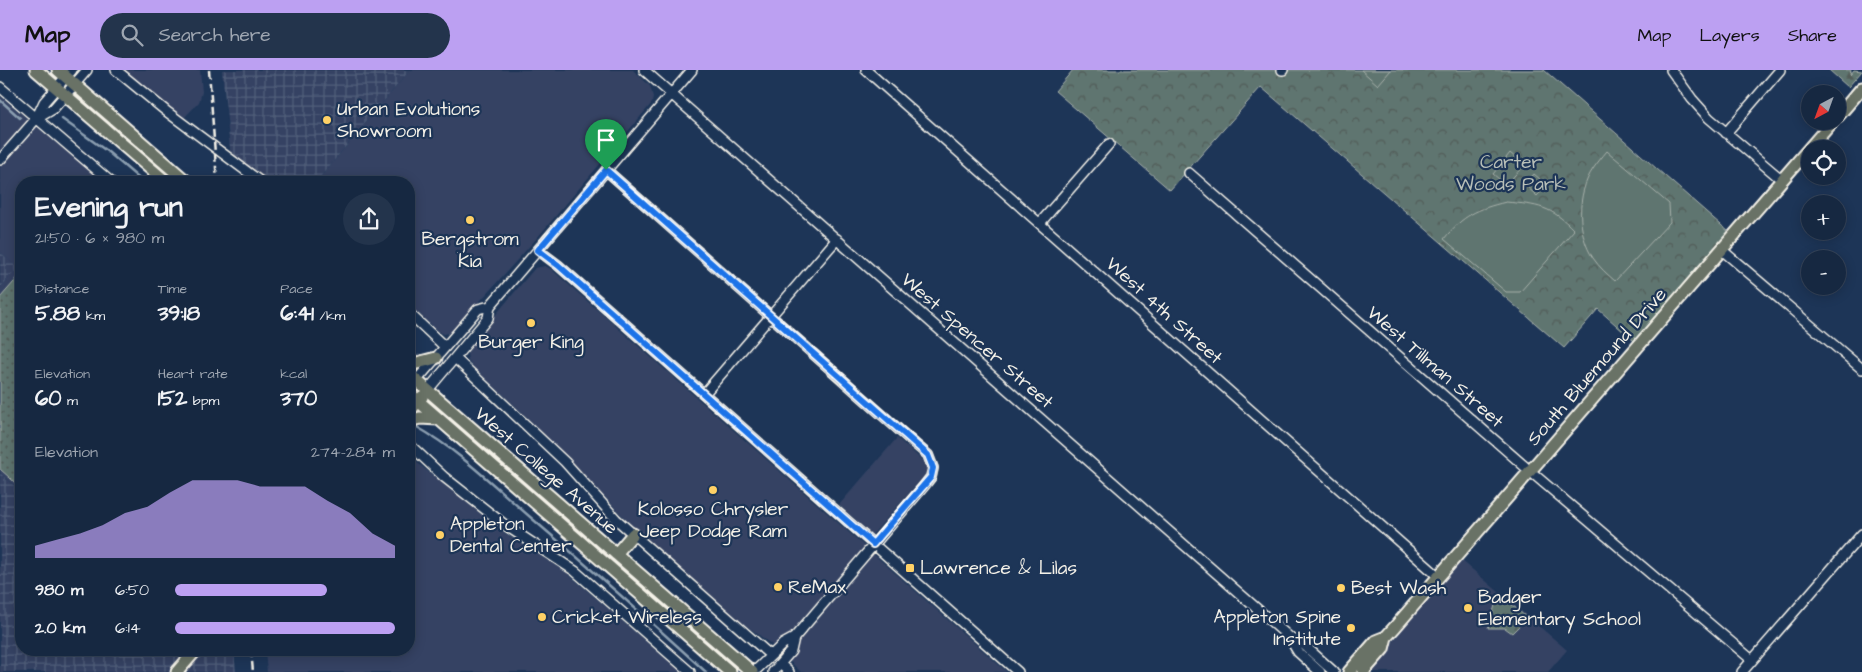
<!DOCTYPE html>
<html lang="en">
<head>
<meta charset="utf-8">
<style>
	:root { --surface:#162841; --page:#23344c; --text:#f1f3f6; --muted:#9ea6b1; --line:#35445a; --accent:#bca0f2 }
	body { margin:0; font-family:"Architects Daughter",sans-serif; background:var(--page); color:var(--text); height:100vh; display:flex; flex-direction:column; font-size:19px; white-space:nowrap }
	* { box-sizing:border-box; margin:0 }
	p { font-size:16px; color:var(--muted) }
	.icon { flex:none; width:28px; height:28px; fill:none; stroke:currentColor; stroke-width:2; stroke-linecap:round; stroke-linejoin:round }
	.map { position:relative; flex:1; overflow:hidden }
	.side { position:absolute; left:15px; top:106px; width:400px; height:480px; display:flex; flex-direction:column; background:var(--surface); border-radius:20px; box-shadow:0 2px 12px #0003,0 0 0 1px var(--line) }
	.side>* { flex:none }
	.needle { width:32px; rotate:221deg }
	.tools { position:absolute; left:1801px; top:15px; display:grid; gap:10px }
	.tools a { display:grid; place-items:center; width:45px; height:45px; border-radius:50%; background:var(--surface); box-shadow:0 2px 12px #0003,0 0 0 1px var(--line); font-size:25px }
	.pin { position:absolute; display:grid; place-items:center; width:42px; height:42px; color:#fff; margin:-51px -21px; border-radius:50% 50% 50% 0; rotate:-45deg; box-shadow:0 0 5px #0007 }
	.pin .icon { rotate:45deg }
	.round { display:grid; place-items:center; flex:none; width:52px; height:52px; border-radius:26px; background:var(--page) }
	.summary { display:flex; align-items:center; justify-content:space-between; height:85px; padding:0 20px }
	h1 { font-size:28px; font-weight:700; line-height:38px }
	.stats { display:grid; grid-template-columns:repeat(3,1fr); gap:8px; height:85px; padding:5px 20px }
	.stats div { display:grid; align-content:center }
	.stats b { font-size:21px; font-weight:700 }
	.stats small { font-size:14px; font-weight:400 }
	.stats p { font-size:14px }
	.chart { height:140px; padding:10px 20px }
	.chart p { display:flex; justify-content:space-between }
	.chart svg { width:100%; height:90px; margin-top:5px; fill:var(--accent); opacity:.7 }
	ul { padding:0 20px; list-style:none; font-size:16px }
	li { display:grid; grid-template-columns:80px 60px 1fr; align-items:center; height:38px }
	li i { height:12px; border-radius:6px; background:var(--accent) }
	header { display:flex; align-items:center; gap:30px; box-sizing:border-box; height:70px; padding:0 25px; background:var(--accent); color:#111 }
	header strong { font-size:24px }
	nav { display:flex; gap:28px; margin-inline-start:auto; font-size:18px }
	.search { width:350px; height:45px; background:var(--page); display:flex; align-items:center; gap:12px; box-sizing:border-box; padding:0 18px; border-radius:28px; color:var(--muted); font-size:19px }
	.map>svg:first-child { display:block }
	.built { fill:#344364 }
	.industrial { fill:url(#industrial-grid) }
	.grass { fill:url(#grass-dots); stroke:#a9b2ac }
	.forest { fill:url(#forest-firs); stroke:#a9b2ac }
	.park { fill:url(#park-crowns); stroke:#a9b2ac }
	.pitch { fill:#5e746f; stroke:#a9b2ac }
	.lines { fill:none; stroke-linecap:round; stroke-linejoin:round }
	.stream { stroke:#8c9fb1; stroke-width:2.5 }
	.minor-casing { stroke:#f4f1e8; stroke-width:12 }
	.major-casing { stroke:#f4f1e8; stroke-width:15 }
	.minor { stroke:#1d3557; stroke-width:9 }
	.major { stroke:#697266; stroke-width:11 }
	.rail { stroke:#f4f1e8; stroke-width:2.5; stroke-dasharray:8 4; stroke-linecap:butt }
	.route-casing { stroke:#fff; stroke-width:10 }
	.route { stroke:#1a73e8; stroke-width:6 }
	.poi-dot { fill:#ffd166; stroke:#1d3557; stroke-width:2 }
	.labels { text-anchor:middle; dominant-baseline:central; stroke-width:4.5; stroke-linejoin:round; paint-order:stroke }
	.poi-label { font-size:19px; fill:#f4f1e8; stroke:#1d3557; text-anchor:start }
	.park-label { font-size:19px; fill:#b8bfb8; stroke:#1d3557 }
	.street-label { font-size:19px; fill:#f4f1e8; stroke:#1d3557 }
</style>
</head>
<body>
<header>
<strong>Map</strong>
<div class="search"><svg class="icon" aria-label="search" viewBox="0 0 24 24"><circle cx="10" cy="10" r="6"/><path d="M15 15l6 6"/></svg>Search here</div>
<nav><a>Map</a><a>Layers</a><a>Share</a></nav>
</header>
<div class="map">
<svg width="1862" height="602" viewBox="0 0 1862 602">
	<defs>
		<pattern id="industrial-grid" width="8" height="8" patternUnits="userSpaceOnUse" patternTransform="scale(1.25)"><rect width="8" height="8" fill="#344364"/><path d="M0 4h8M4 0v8" fill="none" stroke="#525f7a"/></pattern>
		<pattern id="grass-dots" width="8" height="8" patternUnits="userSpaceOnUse" patternTransform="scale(1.25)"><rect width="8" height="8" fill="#5e746f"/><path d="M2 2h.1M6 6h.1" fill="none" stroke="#525c58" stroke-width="1.8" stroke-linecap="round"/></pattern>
		<pattern id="forest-firs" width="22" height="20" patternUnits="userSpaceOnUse" patternTransform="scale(1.25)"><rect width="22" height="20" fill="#5e746f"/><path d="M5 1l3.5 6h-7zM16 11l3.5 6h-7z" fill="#525c58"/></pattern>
		<pattern id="park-crowns" width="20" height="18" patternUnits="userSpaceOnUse" patternTransform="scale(1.25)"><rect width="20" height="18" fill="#5e746f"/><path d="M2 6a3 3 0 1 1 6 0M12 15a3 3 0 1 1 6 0" fill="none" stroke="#525c58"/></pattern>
	</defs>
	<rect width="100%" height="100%" fill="#1d3557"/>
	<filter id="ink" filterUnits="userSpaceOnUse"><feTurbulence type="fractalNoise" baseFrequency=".02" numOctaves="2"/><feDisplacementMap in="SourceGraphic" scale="10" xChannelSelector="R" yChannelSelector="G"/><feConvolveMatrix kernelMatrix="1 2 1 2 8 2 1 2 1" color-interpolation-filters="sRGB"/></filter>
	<g filter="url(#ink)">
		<path class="built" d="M 123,0 L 200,0 L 202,22 L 199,32 L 184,48 Z
			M 410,0 L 633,0 L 650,16 L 653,27 L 652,33 L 537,168 L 454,260 L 449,263 L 444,264 L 439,262 L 409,235 L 409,112 L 316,112 Z
			M 0,26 L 103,112 L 21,112 L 21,422 L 0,403 L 0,218 L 17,198 L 0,182 Z
			M 545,196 L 551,199 L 1007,602 L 801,602 L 771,574 L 737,549 L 631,455 L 567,387 L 513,334 L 473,297 L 468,290 L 467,283 L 481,262 L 535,198 Z
			M 897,368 L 929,396 L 930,400 L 872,465 L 839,435 Z
			M 409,386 L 502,461 L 567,503 L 681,602 L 267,602 L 265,580 L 409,580 Z
			M 1460,489 L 1567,580 L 1548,602 L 1368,602 Z"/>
		<path class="industrial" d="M 222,0 L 410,0 L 316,112 L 261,112 L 231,89 Z
			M 0,182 L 18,198 L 0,218 Z
			M 0,403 L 21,422 L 21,580 L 234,580 L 236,602 L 0,602 Z"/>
		<path class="grass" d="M 21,204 L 21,418 L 0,399 L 0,228 Z"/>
		<path class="forest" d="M 1829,0 L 1851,0 L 1850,5 L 1854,0 L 1862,1 L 1848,17 Z"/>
		<path class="park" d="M 1073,0 L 1281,0 L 1285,4 L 1289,0 L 1544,0 L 1729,162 L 1634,271 L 1598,239 L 1564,278 L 1261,17 L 1170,120 L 1055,21 Z
			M 1502,526 L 1527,548 L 1512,563 L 1505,558 L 1488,558 L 1497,529 Z"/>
		<path class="pitch" d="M 1361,0 L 1391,0 L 1378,15 Z
			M 1607,81 L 1669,134 L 1670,152 L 1615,211 C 1607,204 1599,197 1593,188 C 1577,164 1576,124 1593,99 C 1597,93 1602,87 1607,81 Z
			M 1510,83 L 1524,95 L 1506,115 L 1493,104 Z
			M 1534,104 L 1547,115 L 1537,126 L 1525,115 Z
			M 1506,132 C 1538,135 1551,136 1574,160 L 1520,222 L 1506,222 L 1444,169 C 1463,145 1477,139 1506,132 Z"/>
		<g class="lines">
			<path class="stream" d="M 0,30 L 20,48
				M 62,49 L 108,82 L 143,112
				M 417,357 C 458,380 493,415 529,446 C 589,497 648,549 706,602"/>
			<g class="minor-casing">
				<path id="minor" d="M 116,0 L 166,41 L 261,112
					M 644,0 L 1289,567 L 1304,575 L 1334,602
					M 866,0 L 1439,507
					M 1282,0 L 1283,0
					M 1671,0 L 1692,29 L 1709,48 L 1782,110
					M 0,17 L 111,112
					M 36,49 L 44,32 L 72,0
					M 1726,63 L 1780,0
					M 0,90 L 36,49 L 53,39 L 87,0
					M 606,100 L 915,374 L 928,385 L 933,398 L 931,407 L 924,416 L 794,568 L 783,574 L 754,602
					M 1189,103 L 1530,401 L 1752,590
					M 1040,153 L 1109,74
					M 538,180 L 558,195 L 1018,602
					M 1722,180 L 1862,299
					M 409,243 L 445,277
					M 455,288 L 565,392 L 616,449 L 770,585
					M 416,311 L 478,239 L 490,236
					M 427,321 L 488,248 L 490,236 L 692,0
					M 704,324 L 837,169
					M 409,374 L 444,407 L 505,455 L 575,501 L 690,602
					M 1290,569 L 1298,582 L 1320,602
					M 780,594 L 789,602
					M 773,602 L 791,581 L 794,568
					M 1742,602 L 1862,464"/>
			</g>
			<g class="major-casing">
				<path id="major" d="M 36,0 L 166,112
					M 58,0 L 187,112
					M 1838,46 L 1862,18
					M 409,294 L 417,293 L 436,288
					M 409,304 L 752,602
					M 409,323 L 730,602
					M 409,342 L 422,327
					M 409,351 L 420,348 L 438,349
					M 616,484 L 633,464
					M 177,602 L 196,580
					M 1349,602 L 1376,571 L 1386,567 L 1395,557 L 1833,51
					M 1363,602 L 1383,579 L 1386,567"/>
			</g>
			<use href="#minor" class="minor"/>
			<use href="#major" class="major"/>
			<path class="rail" d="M 209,0 L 217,112
				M 251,580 L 253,602"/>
		</g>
	</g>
	<g class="lines" filter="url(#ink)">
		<g class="route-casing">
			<path id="route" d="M 606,100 L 928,385 L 933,398 L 931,407 L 873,474 L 558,195 L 538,180 Z"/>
		</g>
		<use href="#route" class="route"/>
	</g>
	<g class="poi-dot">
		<circle cx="327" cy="50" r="5"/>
		<circle cx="470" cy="150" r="5"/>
		<circle cx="531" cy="253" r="5"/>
		<circle cx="713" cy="420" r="5"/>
		<circle cx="440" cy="465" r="5"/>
		<rect x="905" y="493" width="10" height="10" rx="2.5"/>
		<circle cx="778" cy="517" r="5"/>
		<circle cx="1341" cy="518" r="5"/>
		<circle cx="1468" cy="538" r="5"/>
		<circle cx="542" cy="547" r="5"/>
		<circle cx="1351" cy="558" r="5"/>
	</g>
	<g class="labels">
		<g class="poi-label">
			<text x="337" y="39">Urban Evolutions<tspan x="337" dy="22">Showroom</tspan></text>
			<text x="470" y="169" text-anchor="middle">Bergstrom<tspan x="470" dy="22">Kia</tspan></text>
			<text x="531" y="272" text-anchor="middle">Burger King</text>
			<text x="713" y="439" text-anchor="middle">Kolosso Chrysler<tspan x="713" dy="22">Jeep Dodge Ram</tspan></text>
			<text x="450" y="454">Appleton<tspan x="450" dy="22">Dental Center</tspan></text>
			<text x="920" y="498">Lawrence &amp; Lilas</text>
			<text x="788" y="517">ReMax</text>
			<text x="1351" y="518">Best Wash</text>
			<text x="1478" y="527">Badger<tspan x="1478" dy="22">Elementary School</tspan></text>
			<text x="552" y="547">Cricket Wireless</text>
			<text x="1341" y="547" text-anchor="end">Appleton Spine<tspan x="1341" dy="22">Institute</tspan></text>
		</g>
		<g class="park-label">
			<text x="1511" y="92">Carter<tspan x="1511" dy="22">Woods Park</tspan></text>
		</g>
		<g class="street-label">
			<text transform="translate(1164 241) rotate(42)">West 4th Street</text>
			<text transform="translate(977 271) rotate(41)">West Spencer Street</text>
			<text transform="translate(1435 297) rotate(41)">West Tillman Street</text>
			<text transform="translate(1597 297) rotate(-49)">South Bluemound Drive</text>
			<text transform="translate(546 401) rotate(41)">West College Avenue</text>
		</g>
	</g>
</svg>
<div class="tools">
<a><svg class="needle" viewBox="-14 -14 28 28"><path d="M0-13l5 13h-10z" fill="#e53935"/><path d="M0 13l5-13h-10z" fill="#9ea6b1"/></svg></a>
<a><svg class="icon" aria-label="locate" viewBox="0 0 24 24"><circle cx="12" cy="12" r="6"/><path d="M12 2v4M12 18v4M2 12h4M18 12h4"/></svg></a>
<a>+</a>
<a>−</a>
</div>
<div class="pin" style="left:606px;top:100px;background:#1e9e55"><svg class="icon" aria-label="arrive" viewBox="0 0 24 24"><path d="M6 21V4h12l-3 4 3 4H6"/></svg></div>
<section class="side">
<div class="summary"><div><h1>Evening run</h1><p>21:50 · 6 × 980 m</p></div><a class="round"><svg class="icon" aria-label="share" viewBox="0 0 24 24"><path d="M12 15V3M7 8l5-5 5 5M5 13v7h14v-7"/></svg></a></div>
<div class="stats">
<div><p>Distance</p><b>5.88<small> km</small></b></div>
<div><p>Time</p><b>39:18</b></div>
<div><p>Pace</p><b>6:41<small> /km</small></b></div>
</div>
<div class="stats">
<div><p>Elevation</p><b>60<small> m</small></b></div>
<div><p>Heart rate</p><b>152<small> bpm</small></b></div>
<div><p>kcal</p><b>370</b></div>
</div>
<div class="chart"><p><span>Elevation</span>274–284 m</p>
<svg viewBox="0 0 160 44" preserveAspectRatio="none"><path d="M0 44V38L10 35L20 32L30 28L40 22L50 19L60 12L70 6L80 6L90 6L100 9L110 9L120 9L130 16L140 22L150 32L160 38V44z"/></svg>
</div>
<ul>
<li><b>980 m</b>6:50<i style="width:69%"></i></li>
<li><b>2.0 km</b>6:14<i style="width:100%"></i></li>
</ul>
</section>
</div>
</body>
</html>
